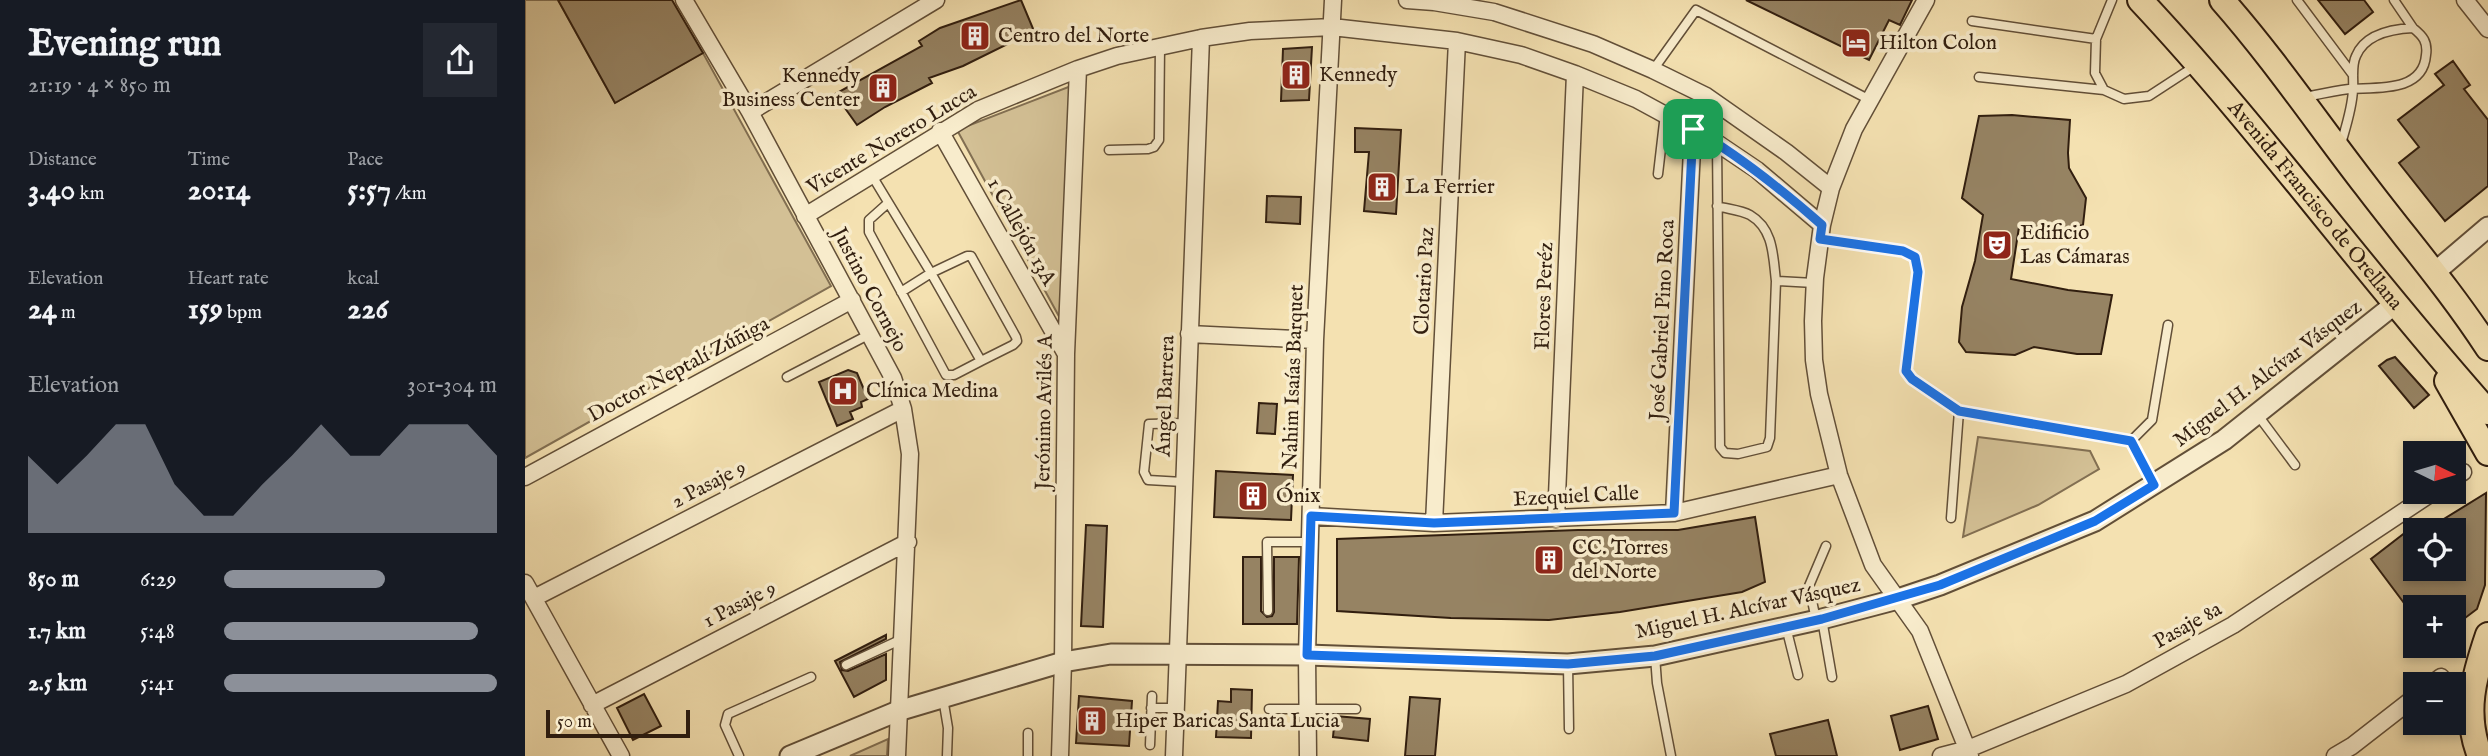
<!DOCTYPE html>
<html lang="en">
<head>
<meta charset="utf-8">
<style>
	:root { --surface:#171b24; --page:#242831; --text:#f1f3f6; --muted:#9ea1a6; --accent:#8c9099 }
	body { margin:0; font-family:"IM FELL English",serif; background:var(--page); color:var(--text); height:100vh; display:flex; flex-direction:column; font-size:26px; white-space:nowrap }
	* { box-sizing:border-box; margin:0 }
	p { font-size:23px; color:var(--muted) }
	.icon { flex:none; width:38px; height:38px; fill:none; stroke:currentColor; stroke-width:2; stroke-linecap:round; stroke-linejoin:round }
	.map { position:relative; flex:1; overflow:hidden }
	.drawer { display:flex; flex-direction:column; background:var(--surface); width:525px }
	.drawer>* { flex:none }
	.needle { width:46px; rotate:95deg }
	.fabs { position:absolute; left:1878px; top:441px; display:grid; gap:14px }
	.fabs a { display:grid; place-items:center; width:63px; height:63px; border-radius:0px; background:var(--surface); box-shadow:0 4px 10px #0003; font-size:35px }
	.scale { position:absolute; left:21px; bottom:18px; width:144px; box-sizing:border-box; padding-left:7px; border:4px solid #311e0f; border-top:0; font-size:19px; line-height:24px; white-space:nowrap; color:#311e0f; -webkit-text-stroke:5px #f8eccc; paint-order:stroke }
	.pin { position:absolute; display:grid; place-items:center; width:60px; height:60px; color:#fff; margin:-30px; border-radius:14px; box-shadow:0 4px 10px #0006 }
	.round { display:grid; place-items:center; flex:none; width:74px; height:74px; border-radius:0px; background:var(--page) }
	.headline { display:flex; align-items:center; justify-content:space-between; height:119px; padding:0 28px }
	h1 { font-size:38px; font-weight:700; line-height:52px }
	.metrics { display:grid; grid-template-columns:repeat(3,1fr); gap:10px; height:119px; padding:7px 28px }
	.metrics div { display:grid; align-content:center }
	.metrics b { font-size:30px; font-weight:700 }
	.metrics small { font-size:19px; font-weight:400 }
	.metrics p { font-size:19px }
	.chart { height:196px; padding:14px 28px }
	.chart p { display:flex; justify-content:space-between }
	.chart svg { width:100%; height:126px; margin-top:7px; fill:var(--accent); opacity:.7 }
	ul { padding:0 28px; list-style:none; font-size:23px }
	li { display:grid; grid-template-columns:112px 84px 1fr; align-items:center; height:52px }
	li i { height:18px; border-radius:9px; background:var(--accent) }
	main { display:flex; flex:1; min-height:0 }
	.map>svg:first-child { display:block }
	.green { fill:#d3c095; stroke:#826f52; stroke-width:2 }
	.building { fill:#968363; stroke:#311e0f; stroke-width:2 }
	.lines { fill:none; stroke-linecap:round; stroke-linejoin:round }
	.service-casing { stroke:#624f38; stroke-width:11 }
	.minor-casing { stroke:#624f38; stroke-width:19 }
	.tertiary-casing { stroke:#624f38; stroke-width:23 }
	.primary-casing { stroke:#311e0f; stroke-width:28 }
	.service { stroke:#f8eccc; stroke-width:8 }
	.minor { stroke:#f8eccc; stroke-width:16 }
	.tertiary { stroke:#f8eccc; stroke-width:19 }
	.primary { stroke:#f4e1b1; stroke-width:24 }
	.route-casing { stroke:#fff; stroke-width:14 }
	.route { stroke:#1a73e8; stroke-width:9 }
	.labels { text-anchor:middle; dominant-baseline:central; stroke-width:7; stroke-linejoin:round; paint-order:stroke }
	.poi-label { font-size:21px; fill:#311e0f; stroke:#f8eccc; text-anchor:start }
	.street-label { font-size:21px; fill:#311e0f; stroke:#f8eccc }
</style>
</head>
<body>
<main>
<section class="drawer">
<div class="headline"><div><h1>Evening run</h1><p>21:19 · 4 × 850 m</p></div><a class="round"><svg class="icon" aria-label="share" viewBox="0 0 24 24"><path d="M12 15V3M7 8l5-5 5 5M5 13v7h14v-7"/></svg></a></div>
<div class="metrics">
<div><p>Distance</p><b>3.40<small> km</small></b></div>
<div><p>Time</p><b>20:14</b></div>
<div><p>Pace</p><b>5:57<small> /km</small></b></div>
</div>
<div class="metrics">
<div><p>Elevation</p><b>24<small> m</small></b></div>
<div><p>Heart rate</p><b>159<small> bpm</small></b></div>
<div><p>kcal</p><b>226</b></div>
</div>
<div class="chart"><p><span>Elevation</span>301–304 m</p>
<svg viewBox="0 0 160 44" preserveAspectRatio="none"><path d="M0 44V17L10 27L20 17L30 6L40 6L50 27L60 38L70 38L80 27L90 17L100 6L110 17L120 17L130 6L140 6L150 6L160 17V44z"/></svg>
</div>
<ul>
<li><b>850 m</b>6:29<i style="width:59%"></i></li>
<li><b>1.7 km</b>5:48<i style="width:93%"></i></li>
<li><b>2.5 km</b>5:41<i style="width:100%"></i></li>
</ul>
</section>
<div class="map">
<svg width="1963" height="756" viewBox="0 0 1963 756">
	<rect width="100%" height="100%" fill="#f4e1b1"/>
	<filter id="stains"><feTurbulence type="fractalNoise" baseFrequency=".00286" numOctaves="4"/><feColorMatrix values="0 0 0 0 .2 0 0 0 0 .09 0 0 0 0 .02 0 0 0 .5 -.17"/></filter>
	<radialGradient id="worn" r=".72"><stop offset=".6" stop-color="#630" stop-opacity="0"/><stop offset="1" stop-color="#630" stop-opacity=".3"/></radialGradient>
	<path class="green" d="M 0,0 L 33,0 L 90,103 L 178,53 L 306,286 L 0,458 Z
		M 546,86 L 536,320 L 432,130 Z
		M 1453,437 L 1565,451 L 1574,469 L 1513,505 L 1438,537 Z
		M 363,739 L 362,756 L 325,756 Z"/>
	<path class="building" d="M 33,0 L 147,0 L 178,53 L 90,103 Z
		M 496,0 L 509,31 L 438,66 L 404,78 L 407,83 L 360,107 L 332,125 L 310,94 L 397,46 L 394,41 L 415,28 Z
		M 1221,0 L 1387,0 L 1375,25 L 1364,20 L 1344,60 Z
		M 1793,0 L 1839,0 L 1848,12 L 1820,34 Z
		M 787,47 L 784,100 L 756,101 L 758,49 Z
		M 1928,61 L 1945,85 L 1939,89 L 1963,120 L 1963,186 L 1920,221 L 1874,163 L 1894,147 L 1873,120 L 1919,85 L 1910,74 Z
		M 1487,115 L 1545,120 L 1543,153 L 1544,168 L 1561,198 L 1558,225 L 1541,229 L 1494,227 L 1486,279 L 1543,290 L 1587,295 L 1576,354 L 1552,354 L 1509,347 L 1490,355 L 1441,352 L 1434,342 L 1437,307 L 1450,261 L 1458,215 L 1437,198 L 1454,116 Z
		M 830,128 L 876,130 L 871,214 L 839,211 L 844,152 L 830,152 Z
		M 742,196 L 776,197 L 775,224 L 741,222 Z
		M 1870,357 L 1904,395 L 1889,408 L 1854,366 L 1862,360 Z
		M 323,370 L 332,373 L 343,399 L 336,402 L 337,407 L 325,412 L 328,419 L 312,426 L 294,382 Z
		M 734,403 L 752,404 L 750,434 L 732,433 Z
		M 691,471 L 768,475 L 766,520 L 689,517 Z
		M 1961,493 L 1960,585 L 1952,609 L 1928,627 L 1928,607 L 1882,607 L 1846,559 L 1890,525 L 1890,569 L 1928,569 L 1928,530 L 1901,530 Z
		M 1230,517 L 1240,582 L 1217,592 L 1095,612 L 1024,620 L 926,618 L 812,611 L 812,539 L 1053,530 L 1153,530 Z
		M 561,525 L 582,526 L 578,627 L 556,626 Z
		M 718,557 L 736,557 L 736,611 L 742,617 L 747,616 L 749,612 L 749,557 L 774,557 L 772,624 L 718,624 Z
		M 361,635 L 361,639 L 315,662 L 317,670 L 323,671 L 361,654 L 361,680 L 329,697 L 310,661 Z
		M 706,689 L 727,690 L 726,738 L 691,737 L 693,701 L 706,702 Z
		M 119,694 L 136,726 L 108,740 L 92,708 Z
		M 554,696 L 607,701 L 604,746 L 551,743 Z
		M 885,697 L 915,699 L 910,756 L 880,756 Z
		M 1403,706 L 1413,739 L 1375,750 L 1366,716 Z
		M 810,716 L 845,719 L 843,741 L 808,737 Z
		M 1303,720 L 1312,756 L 1251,756 L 1245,734 Z"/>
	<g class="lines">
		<g class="service-casing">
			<path id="service" d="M 1587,0 L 1571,39 L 1570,73 L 1579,90 L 1599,99 L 1624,96 L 1670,66
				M 1772,0 L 1828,75
				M 1869,0 L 1888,28
				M 1447,21 L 1571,39
				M 1128,70 L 1171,10 L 1345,100
				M 1454,77 L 1579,90
				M 1780,97 C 1795,94 1809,91 1824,89 C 1851,87 1898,93 1901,55 C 1903,42 1898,36 1888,28 C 1867,29 1840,34 1831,56 C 1826,66 1829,79 1828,90 C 1827,109 1821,126 1816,144
				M 1192,143 L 1195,447 L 1200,453 L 1213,454 L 1242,447 L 1245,438 L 1251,281 L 1289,283
				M 584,150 L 623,149 L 629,147 L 634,140 L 635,46
				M 346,174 L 406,273 L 376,292
				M 1133,174 L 1140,114
				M 363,203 L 344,220 L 344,232 L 421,375 L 429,375 L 456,361
				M 1192,206 C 1202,209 1216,210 1225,215 C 1249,229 1248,257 1251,281
				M 1295,238 L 1378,252 L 1390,257 L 1393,272 L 1381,371 L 1387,379 L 1434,411 L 1606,441
				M 442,256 L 446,256 L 491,337 L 492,341 L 488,345 L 456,361 L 406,273 Z
				M 262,377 L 345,334
				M 1732,414 L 1770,465
				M 658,482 L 623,480 L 619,472 L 624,424 L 661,423
				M 1628,483 L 1606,441 L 1627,420 L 1643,325
				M 1426,518 L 1434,411
				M 743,611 L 742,542 L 785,542
				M 1297,619 L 1307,677
				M 1291,620 L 1284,586 L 1301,546
				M 1261,627 L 1273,675
				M 1130,656 L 1132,683 L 1146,756
				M 1043,664 L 1044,729
				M 321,665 L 377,639
				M 418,698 L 423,728 L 422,756
				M 626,708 L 651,708
				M 744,709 L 831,709
				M 625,745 L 627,696
				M 214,756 L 200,725 L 203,714 L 286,677
				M 503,756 L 503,733"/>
		</g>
		<g class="minor-casing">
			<path id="minor" d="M 159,0 L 225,112 L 368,378 L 378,409 L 385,454 L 372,756
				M 882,0 L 909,2 L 969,12 L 1068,44 L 1128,70 L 1181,96 L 1261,152 L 1306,188
				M 1401,0 L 1329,129 L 1306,188 L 1297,225 L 1290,278 L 1288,321 L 1289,360 L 1294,394 L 1314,475 L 1348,565 L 1395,631 L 1445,756
				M 1940,0 L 1963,29
				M 225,112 L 411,0
				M 415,131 L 541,354
				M 280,216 L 453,110 L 553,69 L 592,56 L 676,38 L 725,31 L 807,27 L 932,41 L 996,55 L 1050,74 L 1111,99 L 1192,143 L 1232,170 L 1297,225
				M 664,334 L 790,340
				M 0,477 L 327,300
				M 1928,478 L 1938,472
				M 1149,513 L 1168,129
				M 786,516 L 909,523 L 1149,513 L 1314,475
				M 1031,519 L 1050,74
				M 909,523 L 932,41
				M 0,583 L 96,756
				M 9,598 L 378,409
				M 1907,684 L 1916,677
				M 67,705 L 383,542
				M 535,756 L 538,662 L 541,354 L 553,69
				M 649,756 L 676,38
				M 783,756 L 782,655 L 790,340 L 808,0
				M 1416,756 L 1443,749 L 1601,684 L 1708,625 L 1908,492
				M 1810,756 L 1827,746 L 1890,697"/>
		</g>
		<g class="tertiary-casing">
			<path id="tertiary" d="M 1909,273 L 1963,227
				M 265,756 L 373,711 L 538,662 L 586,654 L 782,655 L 1043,664 L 1130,656 L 1297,619 L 1373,599 L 1415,585 L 1570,521 L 1699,440 L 1870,304"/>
		</g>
		<g class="primary-casing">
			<g id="primary">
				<path id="s1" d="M 1615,0 C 1738,131 1843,278 1963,412"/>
				<path d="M 1697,0 C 1749,59 1793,124 1841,186 C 1882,240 1926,291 1963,348"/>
				<path d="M 1922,381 L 1963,453"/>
				<path d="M 1955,756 C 1938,713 1949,676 1963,635"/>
			</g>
		</g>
		<use href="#service" class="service"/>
		<use href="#minor" class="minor"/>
		<use href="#tertiary" class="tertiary"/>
		<use href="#primary" class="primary"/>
	</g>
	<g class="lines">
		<g class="route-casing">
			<path id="route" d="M 1168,129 C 1215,156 1256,189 1297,225 L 1295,239 L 1378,251 L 1390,257 L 1393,272 L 1381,371 L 1387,379 L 1434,411 L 1606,441 L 1629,485 L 1570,521 L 1415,585 L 1297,619 L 1130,656 L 1043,664 L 782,655 L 786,516 L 909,523 L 1149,513 Z"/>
		</g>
		<use href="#route" class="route"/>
	</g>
	<defs>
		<g id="building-square" transform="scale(1.575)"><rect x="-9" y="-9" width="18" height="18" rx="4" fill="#8f2418" stroke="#f8eccc"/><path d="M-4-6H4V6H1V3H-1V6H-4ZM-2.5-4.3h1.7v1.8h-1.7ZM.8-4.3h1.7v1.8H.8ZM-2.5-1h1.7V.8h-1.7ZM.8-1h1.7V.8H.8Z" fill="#fff"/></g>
		<g id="hotel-square" transform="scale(1.575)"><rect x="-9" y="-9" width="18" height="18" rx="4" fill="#8f2418" stroke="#f8eccc"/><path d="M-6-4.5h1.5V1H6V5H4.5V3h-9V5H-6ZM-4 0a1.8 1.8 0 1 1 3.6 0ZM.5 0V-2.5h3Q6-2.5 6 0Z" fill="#fff"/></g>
		<g id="theatre-square" transform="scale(1.575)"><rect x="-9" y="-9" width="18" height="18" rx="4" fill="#8f2418" stroke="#f8eccc"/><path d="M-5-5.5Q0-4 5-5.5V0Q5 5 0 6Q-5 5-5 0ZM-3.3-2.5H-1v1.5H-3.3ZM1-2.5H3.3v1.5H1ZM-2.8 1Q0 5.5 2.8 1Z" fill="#fff"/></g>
		<g id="hospital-square" transform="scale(1.575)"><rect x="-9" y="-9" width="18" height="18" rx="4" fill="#8f2418" stroke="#f8eccc"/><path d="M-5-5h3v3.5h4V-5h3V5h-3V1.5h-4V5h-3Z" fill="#fff"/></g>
	</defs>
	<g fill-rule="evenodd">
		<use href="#building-square" x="450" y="36"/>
		<use href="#hotel-square" x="1331" y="43"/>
		<use href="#building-square" x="771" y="75"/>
		<use href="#building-square" x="358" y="88"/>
		<use href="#building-square" x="857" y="187"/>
		<use href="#theatre-square" x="1472" y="245"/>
		<use href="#hospital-square" x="318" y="391"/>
		<use href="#building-square" x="728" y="496"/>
		<use href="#building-square" x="1024" y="560"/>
		<use href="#building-square" x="567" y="721"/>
	</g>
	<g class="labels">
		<g class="poi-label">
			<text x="473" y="36">Centro del Norte</text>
			<text x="1354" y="43">Hilton Colon</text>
			<text x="794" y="75">Kennedy</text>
			<text x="335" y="76" text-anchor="end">Kennedy<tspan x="335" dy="24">Business Center</tspan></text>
			<text x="880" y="187">La Ferrier</text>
			<text x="1495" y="233">Edificio<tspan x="1495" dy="24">Las Cámaras</tspan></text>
			<text x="341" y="391">Clínica Medina</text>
			<text x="751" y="496">Ónix</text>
			<text x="1047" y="548">CC. Torres<tspan x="1047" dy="24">del Norte</tspan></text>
			<text x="590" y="721">Hiper Baricas Santa Lucia</text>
		</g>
		<g class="street-label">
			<text transform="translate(367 140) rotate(-31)">Vicente Norero Lucca</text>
			<text stroke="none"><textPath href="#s1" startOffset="270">Avenida Francisco de Orellana</textPath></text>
			<text transform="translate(496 232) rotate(61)">1 Callejón 13A</text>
			<text transform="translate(900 281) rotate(-87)">Clotario Paz</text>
			<text transform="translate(344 290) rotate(62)">Justino Cornejo</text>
			<text transform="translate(1020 296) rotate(-88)">Flores Peréz</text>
			<text transform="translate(1138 320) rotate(-87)">José Gabriel Pino Roca</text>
			<text transform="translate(154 370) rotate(-28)">Doctor Neptalí Zúñiga</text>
			<text transform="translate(1743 374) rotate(-37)">Miguel H. Alcívar Vásquez</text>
			<text transform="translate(769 377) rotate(-88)">Nahim Isaías Barquet</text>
			<text transform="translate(641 396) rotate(-88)">Ángel Barrera</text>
			<text transform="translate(520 412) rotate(-89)">Jerónimo Avilés A</text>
			<text transform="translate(184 485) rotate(-27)">2 Pasaje 9</text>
			<text transform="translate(1051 497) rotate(-3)">Ezequiel Calle</text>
			<text transform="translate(215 605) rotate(-27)">1 Pasaje 9</text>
			<text transform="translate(1223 609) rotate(-12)">Miguel H. Alcívar Vásquez</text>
			<text transform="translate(1663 626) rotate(-29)">Pasaje 8a</text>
		</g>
	</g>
	<rect width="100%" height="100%" filter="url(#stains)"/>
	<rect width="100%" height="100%" fill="url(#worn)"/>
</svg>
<div class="fabs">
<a><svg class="needle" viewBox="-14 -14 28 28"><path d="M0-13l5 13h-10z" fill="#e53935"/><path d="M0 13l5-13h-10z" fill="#9ea1a6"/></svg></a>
<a><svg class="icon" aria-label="locate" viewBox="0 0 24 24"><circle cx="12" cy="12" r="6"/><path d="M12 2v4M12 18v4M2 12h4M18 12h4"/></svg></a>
<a>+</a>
<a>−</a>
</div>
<div class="scale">50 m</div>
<div class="pin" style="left:1168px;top:129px;background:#1e9e55"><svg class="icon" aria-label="arrive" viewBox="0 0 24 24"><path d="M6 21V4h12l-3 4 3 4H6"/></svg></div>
</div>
</main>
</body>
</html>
